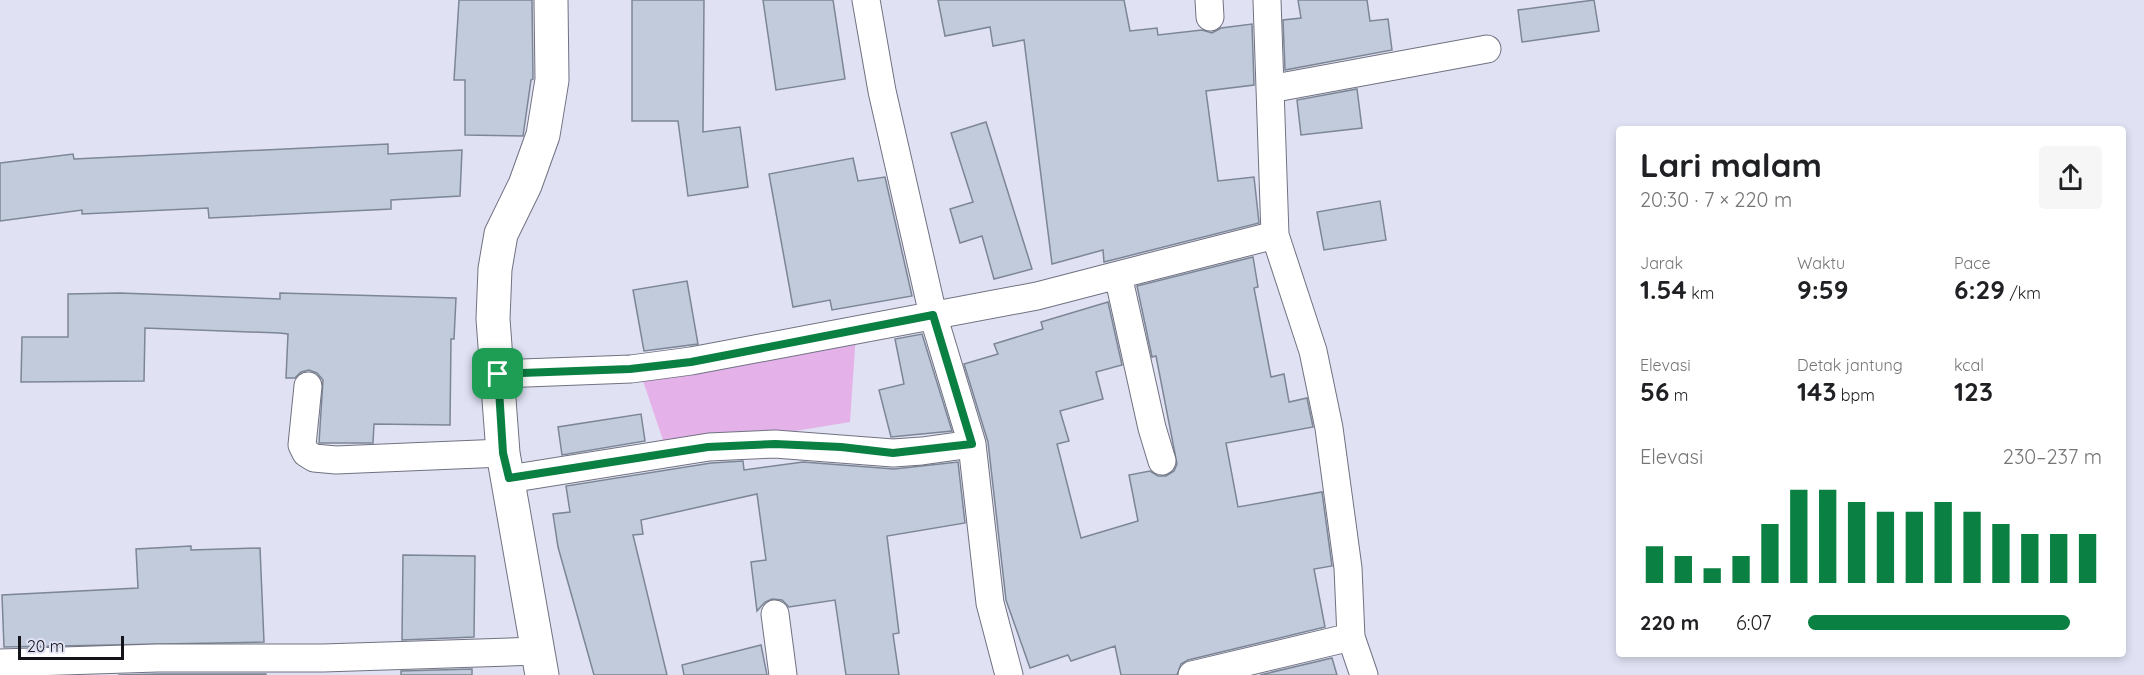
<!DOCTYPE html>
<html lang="id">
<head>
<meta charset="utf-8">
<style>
	:root { --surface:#fff; --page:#f6f6f6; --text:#202124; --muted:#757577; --accent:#0b8043 }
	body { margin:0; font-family:Quicksand,sans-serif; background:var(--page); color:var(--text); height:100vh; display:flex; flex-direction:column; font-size:22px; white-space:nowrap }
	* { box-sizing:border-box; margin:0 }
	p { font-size:20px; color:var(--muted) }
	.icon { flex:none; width:33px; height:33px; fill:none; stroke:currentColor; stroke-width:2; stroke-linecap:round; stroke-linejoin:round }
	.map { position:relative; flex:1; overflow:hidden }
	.panel { position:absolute; left:1616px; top:126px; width:510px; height:531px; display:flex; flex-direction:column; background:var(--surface); border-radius:6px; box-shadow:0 3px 9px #0003 }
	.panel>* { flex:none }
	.scale { position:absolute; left:18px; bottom:15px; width:106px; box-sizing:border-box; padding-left:6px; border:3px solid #13141a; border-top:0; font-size:16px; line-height:21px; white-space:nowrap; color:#13141a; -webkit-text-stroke:4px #e0e2f4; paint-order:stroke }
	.pin { position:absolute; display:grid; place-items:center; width:51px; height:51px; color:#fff; margin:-26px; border-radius:12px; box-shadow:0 3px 9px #0006 }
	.round { display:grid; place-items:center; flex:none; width:63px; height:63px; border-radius:6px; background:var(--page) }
	.summary { display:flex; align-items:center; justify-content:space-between; height:102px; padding:0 24px }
	h1 { font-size:33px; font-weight:800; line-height:45px }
	.figures { display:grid; grid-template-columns:repeat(3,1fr); gap:9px; height:102px; padding:6px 24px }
	.figures div { display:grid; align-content:center }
	.figures b { font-size:26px; font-weight:800 }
	.figures small { font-size:16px; font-weight:400 }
	.figures p { font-size:16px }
	.chart { height:168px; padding:12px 24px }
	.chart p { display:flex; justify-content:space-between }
	.chart svg { width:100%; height:108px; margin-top:6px; stroke:var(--accent); stroke-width:6 }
	ul { padding:0 24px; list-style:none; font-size:20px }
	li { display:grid; grid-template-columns:96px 72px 1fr; align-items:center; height:45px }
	li i { height:15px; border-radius:8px; background:var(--accent) }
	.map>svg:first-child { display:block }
	.green { fill:#e4b1e9 }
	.building { fill:#c1cbdb; stroke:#7d8695; stroke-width:1.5 }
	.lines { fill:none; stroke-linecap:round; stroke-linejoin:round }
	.street-casing { stroke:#707282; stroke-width:29 }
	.secondary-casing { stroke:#707282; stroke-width:35 }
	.street { stroke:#fff; stroke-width:27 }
	.secondary { stroke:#fff; stroke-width:33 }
	.route-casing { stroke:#fff; stroke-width:12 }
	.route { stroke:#0b8043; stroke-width:8 }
</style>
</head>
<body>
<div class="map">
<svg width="2144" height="675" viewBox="0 0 2144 675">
	<rect width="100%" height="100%" fill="#e0e2f4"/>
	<path class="green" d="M 856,334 L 850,422 L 667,452 L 641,375 Z"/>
	<path class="building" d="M 459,0 L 532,0 L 533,79 L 531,80 L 523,136 L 465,135 L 465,80 L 454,80 Z
		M 632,0 L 704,0 L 703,132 L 740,127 L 748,187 L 688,196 L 678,121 L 632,121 Z
		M 763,0 L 833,0 L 845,79 L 776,90 Z
		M 938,0 L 1124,0 L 1130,31 L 1157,28 L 1158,35 L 1202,30 L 1212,33 L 1221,28 L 1252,24 L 1254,85 L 1206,91 L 1218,181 L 1254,177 L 1259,223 L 1104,262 L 1103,250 L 1052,264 L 1024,40 L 993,46 L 990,27 L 945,36 Z
		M 1298,0 L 1367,0 L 1370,21 L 1388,19 L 1392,50 L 1285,70 L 1283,20 L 1301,18 Z
		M 1594,0 L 1599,31 L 1522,42 L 1518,10 Z
		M 1357,89 L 1362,128 L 1301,135 L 1297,100 Z
		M 986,122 L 1032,269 L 994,279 L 982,236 L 960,243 L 950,209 L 973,202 L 951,133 Z
		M 388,144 L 388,154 L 462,150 L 460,196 L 391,200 L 391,209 L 209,218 L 208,208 L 82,214 L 82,210 L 0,221 L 0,163 L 73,154 L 74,159 Z
		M 853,158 L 858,181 L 885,177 L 912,296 L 832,310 L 830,300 L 793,307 L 769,174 Z
		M 1380,201 L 1386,240 L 1324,250 L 1317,212 Z
		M 1253,257 L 1258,287 L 1254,288 L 1271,377 L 1284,374 L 1289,402 L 1307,398 L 1313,427 L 1226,443 L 1238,507 L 1322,492 L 1332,566 L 1314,569 L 1325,627 L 1188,660 L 1181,664 L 1177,675 L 1121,675 L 1115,646 L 1071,661 L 1068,655 L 1030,668 L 1006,600 L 988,442 L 964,364 L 998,354 L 994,344 L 1043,329 L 1041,322 L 1108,302 L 1122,365 L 1096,372 L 1103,399 L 1060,411 L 1069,441 L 1057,444 L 1081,538 L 1138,521 L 1129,475 L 1150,471 L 1158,476 L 1166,476 L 1174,471 L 1177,464 L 1156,356 L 1152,357 L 1137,286 Z
		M 687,281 L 698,344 L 644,351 L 633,290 Z
		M 120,293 L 280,299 L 280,293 L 456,298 L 454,339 L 451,339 L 450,425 L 374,424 L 373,443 L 319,443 L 323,380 L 317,373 L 309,370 L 301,372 L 295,378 L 286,378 L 288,334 L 279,333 L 145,328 L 144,381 L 21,382 L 22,337 L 68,337 L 68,294 Z
		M 922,334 L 952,431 L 891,437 L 879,390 L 904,384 L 895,339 Z
		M 641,414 L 645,441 L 562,455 L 558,427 Z
		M 743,461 L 744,470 L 803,462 L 894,469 L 958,462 L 965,523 L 887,536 L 899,633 L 893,634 L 899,675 L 846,675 L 835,600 L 789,607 L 782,600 L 772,599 L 765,602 L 757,611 L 751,562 L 766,560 L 757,494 L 641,520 L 643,534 L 633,535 L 667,675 L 594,675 L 558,547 L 553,514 L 570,512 L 566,486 L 711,463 Z
		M 191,546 L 191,550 L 260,548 L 264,642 L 4,647 L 2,595 L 138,588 L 136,549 Z
		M 403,555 L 475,556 L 474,637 L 402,640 Z
		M 761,645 L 767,675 L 684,675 L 682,665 Z
		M 1332,658 L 1337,675 L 1260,675 Z
		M 472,669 L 472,675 L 401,675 L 401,671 Z
		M 266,674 L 266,675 L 118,675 L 157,674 Z"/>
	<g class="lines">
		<g class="street-casing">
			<path id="street" d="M 866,0 L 882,91 L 933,315 L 972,444 L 990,603 L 1009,675
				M 1209,0 L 1210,17
				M 1267,0 L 1275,235 L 1313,351 L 1329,428 L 1348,568 L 1351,637 L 1364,675
				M 1270,89 L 1487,49
				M 1118,275 L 1275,235
				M 498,374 L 631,369 L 691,361 L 1037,296 L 1118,275 L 1152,428 L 1162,461
				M 308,386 L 302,445 L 306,453 L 314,458 L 336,460 L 503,453
				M 509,479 L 709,447 L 775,444 L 893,453 L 922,451 L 972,444
				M 775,614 L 783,675
				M 0,663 L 157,658 L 323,658 L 537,651
				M 1192,675 L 1351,637"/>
		</g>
		<g class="secondary-casing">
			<path id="secondary" d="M 542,675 L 503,453 L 493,319 L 495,269 L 501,234 L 525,185 L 543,135 L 552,80 L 551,0"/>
		</g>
		<use href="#street" class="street"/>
		<use href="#secondary" class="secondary"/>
	</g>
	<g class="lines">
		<g class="route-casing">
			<path id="route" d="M 933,315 L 972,444 L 893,453 L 841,447 L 775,444 L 708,447 L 509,478 L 503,453 L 498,374 L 630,369 L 691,362 Z"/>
		</g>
		<use href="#route" class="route"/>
	</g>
</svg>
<div class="scale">20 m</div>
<div class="pin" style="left:498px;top:374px;background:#1e9e55"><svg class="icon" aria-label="arrive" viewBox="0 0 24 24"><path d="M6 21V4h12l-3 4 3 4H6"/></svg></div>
<section class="panel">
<div class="summary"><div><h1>Lari malam</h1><p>20:30 · 7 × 220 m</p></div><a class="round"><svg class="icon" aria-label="share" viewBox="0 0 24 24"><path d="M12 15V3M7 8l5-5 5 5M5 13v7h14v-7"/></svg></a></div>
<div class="figures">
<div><p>Jarak</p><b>1.54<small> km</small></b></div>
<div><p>Waktu</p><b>9:59</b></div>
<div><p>Pace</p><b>6:29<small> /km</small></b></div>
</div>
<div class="figures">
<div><p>Elevasi</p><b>56<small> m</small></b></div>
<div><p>Detak jantung</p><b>143<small> bpm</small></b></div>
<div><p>kcal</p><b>123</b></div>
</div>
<div class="chart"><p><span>Elevasi</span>230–237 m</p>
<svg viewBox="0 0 160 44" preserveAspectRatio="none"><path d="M5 44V29M15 44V33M25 44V38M35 44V33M45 44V20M55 44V6M65 44V6M75 44V11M85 44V15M95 44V15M105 44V11M115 44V15M125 44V20M135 44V24M145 44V24M155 44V24"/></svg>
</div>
<ul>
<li><b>220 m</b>6:07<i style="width:89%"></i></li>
</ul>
</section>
</div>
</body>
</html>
